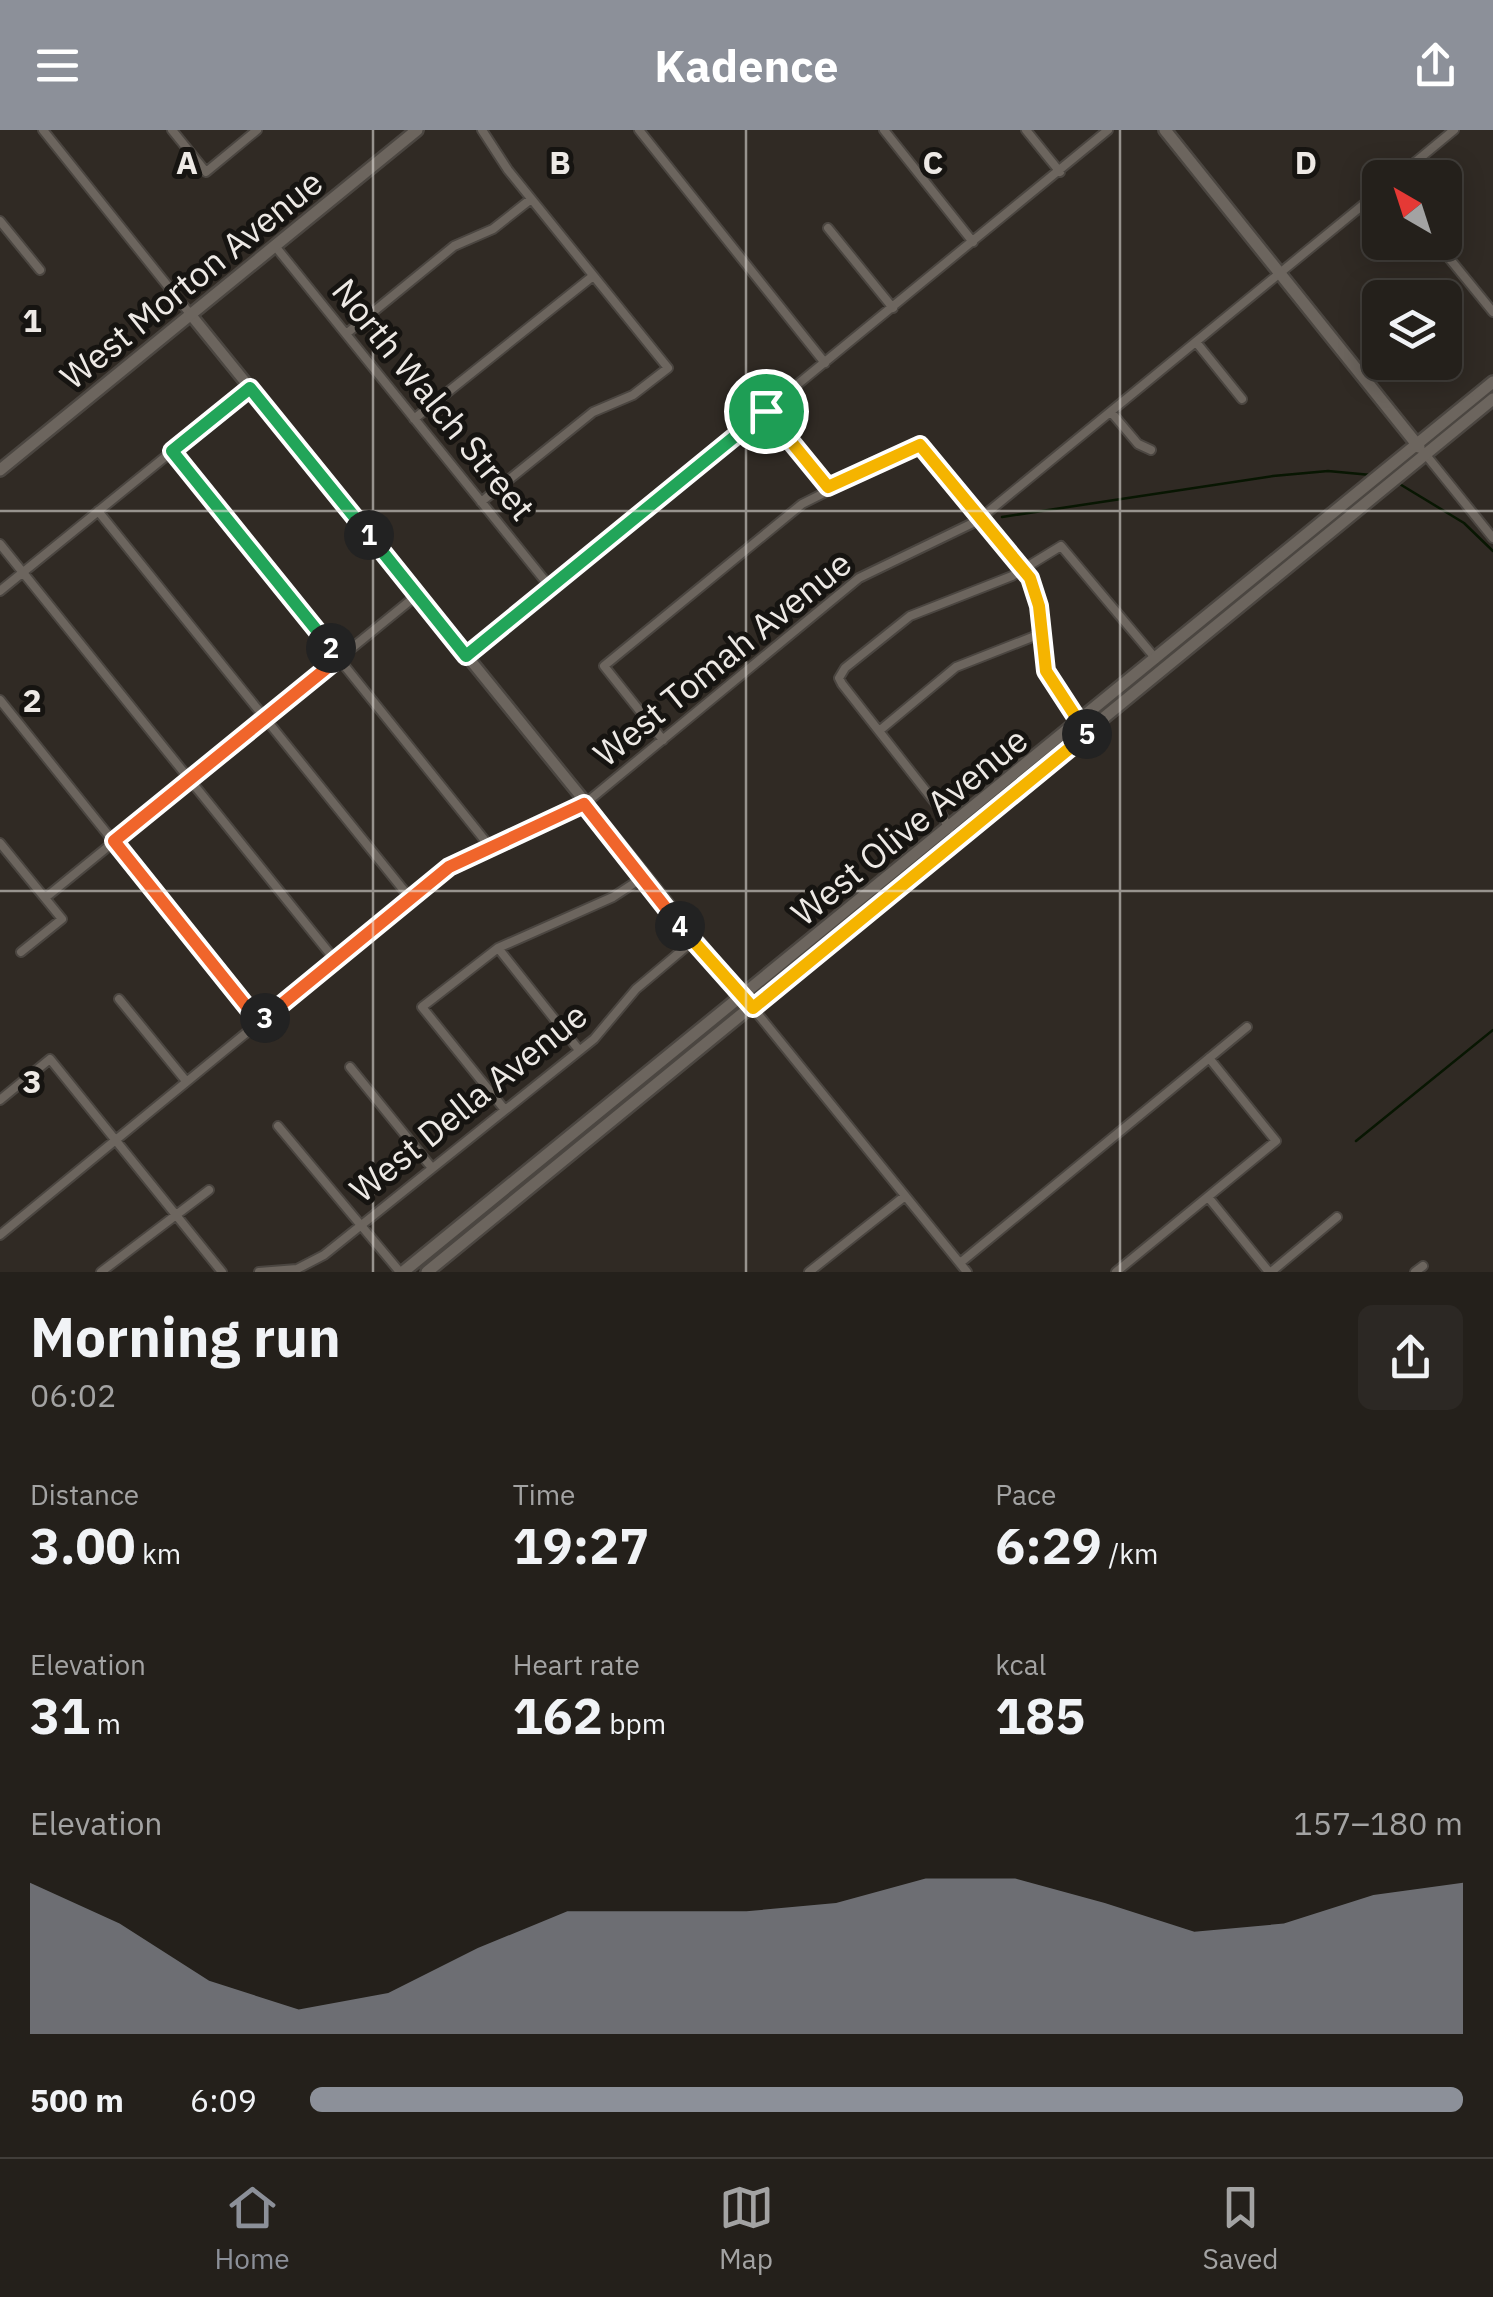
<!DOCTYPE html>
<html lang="en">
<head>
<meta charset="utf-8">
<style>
	:root { --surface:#24201b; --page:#2c2824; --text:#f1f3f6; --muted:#a3a3a3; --line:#413e3a; --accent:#8c9099 }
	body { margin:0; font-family:"IBM Plex Sans",sans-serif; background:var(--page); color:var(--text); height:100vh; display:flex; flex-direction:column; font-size:38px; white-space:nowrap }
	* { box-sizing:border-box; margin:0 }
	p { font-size:32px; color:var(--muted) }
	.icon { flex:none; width:55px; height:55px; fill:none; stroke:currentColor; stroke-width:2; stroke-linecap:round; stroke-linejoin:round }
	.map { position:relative; height:1142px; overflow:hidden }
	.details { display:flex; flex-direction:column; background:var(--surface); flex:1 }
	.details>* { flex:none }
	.needle { width:65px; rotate:321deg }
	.tools { position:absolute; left:1362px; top:30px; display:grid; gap:20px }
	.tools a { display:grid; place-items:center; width:100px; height:100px; border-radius:15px; background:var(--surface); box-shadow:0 5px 25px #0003,0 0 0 2px var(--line); font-size:50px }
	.pin { position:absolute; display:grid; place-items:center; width:85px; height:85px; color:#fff; margin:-42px; border:5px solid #fff; border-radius:50%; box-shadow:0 2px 10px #0007 }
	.km { position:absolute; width:50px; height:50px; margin:-25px; border-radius:50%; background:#222; color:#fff; font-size:28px; line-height:50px; text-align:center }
	.round { display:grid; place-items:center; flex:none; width:105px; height:105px; border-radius:15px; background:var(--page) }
	.head { display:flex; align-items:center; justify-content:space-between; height:170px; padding:0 30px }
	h1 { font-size:55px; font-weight:700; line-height:75px }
	.metrics { display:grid; grid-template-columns:repeat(3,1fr); gap:15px; height:170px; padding:10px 30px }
	.metrics div { display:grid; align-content:center }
	.metrics b { font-size:50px; font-weight:700 }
	.metrics small { font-size:28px; font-weight:400 }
	.metrics p { font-size:28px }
	.chart { height:280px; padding:20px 30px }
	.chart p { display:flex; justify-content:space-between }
	.chart svg { width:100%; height:180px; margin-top:10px; fill:var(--accent); opacity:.7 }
	ul { padding:0 30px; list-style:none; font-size:32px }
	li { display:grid; grid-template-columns:160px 120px 1fr; align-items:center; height:75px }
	li i { height:25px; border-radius:12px; background:var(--accent) }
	header { display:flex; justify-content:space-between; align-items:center; height:130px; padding:0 30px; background:var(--accent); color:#fff; font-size:45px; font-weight:700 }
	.tabs { display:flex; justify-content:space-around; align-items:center; height:140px; border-top:2px solid var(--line); background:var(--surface); font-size:28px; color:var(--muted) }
	.tabs a { display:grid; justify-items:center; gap:5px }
	.tabs .active { color:var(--accent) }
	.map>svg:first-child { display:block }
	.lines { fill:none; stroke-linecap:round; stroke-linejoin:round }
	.stream { stroke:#081602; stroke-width:2.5 }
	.minor-casing { stroke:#4b4641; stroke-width:12 }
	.tertiary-casing { stroke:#4b4641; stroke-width:15 }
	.secondary-casing { stroke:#4b4641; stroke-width:16 }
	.minor { stroke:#6c655e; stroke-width:8 }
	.tertiary { stroke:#6c655e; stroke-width:10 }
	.secondary { stroke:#6c655e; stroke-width:11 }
	.split-1-casing { stroke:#fff; stroke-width:20 }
	.split-2-casing { stroke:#fff; stroke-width:20 }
	.split-3-casing { stroke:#fff; stroke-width:20 }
	.split-4-casing { stroke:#fff; stroke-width:20 }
	.split-5-casing { stroke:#fff; stroke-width:20 }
	.split-6-casing { stroke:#fff; stroke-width:20 }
	.split-1 { stroke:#22a559; stroke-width:12 }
	.split-2 { stroke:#22a559; stroke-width:12 }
	.split-3 { stroke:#f0652b; stroke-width:12 }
	.split-4 { stroke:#f0652b; stroke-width:12 }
	.split-5 { stroke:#f5b400; stroke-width:12 }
	.split-6 { stroke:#f5b400; stroke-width:12 }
	.grid { fill:none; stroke:#ede9e5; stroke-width:2.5; stroke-opacity:0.55 }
	.labels { text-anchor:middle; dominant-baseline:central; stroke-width:10; stroke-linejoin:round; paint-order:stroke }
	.street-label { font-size:35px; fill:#ede9e5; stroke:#161411 }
	.grid-label { font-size:32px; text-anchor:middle; font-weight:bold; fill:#ede9e5; stroke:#161411; stroke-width:10; stroke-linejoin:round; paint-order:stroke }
</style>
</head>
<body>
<header><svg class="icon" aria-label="menu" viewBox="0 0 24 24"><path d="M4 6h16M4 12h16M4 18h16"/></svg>Kadence<svg class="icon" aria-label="share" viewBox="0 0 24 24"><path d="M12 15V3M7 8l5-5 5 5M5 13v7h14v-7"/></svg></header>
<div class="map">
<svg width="1493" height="1142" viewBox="0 0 1493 1142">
	<rect width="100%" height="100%" fill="#302a24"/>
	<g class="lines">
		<path class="stream" d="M 1398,353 L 1464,393 L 1493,421
			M 1002,387 L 1273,346 L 1328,341 L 1371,345
			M 1356,1011 L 1493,900"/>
		<g class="minor-casing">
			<path id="minor" d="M 43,0 L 191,185
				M 172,0 L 206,42 L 257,0
				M 639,0 L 825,233
				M 884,0 L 973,112
				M 1026,0 L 1060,42
				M 1396,48 L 1454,0
				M 0,91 L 40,140
				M 828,98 L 893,178
				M 1436,112 L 1493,182
				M 275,116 L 550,457
				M 346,204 L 454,116 L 493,99 L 531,69
				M 1196,212 L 1242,269
				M 766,281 L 828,357
				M 1111,282 L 1138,314 L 1151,320
				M 414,289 L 593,146
				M 172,321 L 491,718
				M 1426,325 L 1493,408
				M 481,372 L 593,282 L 633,265 L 668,238 L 508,40 L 482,0
				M 98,381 L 410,768
				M 0,414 L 335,830
				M 0,461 L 250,258
				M 466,526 L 1108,0
				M 0,570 L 259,893
				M 879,601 L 956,537 L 1040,504
				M 663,610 L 604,536 L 802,374 L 920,315 L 1030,448 L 1039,476 L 1046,541 L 1079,591
				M 937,675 L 969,648
				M 949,699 L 937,675 L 842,554 L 839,548 L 845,538 L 910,486 L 1012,446 L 1061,416 L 1156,529
				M 0,713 L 62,789 L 21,822
				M 45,768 L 417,465
				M 498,818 L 579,920
				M 119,869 L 186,951
				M 753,878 L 967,1142
				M 350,937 L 432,1038
				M 0,970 L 50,929 L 222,1142
				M 505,980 L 422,877 L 498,818 L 613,767 L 642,748
				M 278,996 L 400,1142
				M 1208,1067 L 1269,1142
				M 0,1105 L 441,743 L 576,681 L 859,448 L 977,391 L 1380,61
				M 960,1133 L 1247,897
				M 101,1142 L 209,1060
				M 259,1142 L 297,1139 L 324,1125 L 594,909 L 636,859 L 693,811
				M 809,1142 L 905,1066
				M 1116,1142 L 1276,1011 L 1209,928
				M 1271,1142 L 1337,1087
				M 1415,1142 L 1423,1136"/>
		</g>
		<g class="tertiary-casing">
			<path id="tertiary" d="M 191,185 L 744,868"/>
		</g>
		<g class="secondary-casing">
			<path id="secondary" d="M 1165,0 L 1419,317
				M 0,340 L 417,0
				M 403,1142 L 1493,252
				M 427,1142 L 1493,269"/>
		</g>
		<use href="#minor" class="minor"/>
		<use href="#tertiary" class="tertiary"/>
		<use href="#secondary" class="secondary"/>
	</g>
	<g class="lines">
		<g class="split-1-casing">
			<path id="split-1" d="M 369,405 L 466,526 L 766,281"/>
		</g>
		<g class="split-2-casing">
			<path id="split-2" d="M 331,518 L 172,321 L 250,258 L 369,405"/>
		</g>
		<g class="split-3-casing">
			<path id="split-3" d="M 265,888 L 259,892 L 114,711 L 339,528 L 331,518"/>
		</g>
		<g class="split-4-casing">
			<path id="split-4" d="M 265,888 L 449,737 L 584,674 L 680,796"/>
		</g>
		<g class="split-5-casing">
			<path id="split-5" d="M 680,796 L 753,878 L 1087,604"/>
		</g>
		<g class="split-6-casing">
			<path id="split-6" d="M 766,281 L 828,357 L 920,315 L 1030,448 L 1039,476 L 1046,541 L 1087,604"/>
		</g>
		<use href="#split-1" class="split-1"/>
		<use href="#split-2" class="split-2"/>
		<use href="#split-3" class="split-3"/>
		<use href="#split-4" class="split-4"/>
		<use href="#split-5" class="split-5"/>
		<use href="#split-6" class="split-6"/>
	</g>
	<path class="grid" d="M 373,0 L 373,1142M 746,0 L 746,1142M 1120,0 L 1120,1142M 0,381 L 1493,381M 0,761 L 1493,761"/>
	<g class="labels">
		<g class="street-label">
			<text transform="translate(191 149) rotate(-39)">West Morton Avenue</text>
			<text transform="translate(434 269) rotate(51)">North Walch Street</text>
			<text transform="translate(722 528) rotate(-39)">West Tomah Avenue</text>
			<text transform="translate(909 696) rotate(-39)">West Olive Avenue</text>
			<text transform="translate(468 972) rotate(-39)">West Della Avenue</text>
		</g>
	</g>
	<g class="grid-label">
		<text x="187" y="44">A</text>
		<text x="560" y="44">B</text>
		<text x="933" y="44">C</text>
		<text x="1306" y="44">D</text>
		<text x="32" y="202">1</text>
		<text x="32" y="582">2</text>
		<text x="32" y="963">3</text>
	</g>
</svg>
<div class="tools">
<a><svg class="needle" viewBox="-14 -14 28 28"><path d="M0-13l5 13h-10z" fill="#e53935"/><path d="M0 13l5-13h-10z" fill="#a3a3a3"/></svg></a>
<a><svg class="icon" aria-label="layers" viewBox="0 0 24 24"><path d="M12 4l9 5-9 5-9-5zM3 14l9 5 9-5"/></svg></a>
</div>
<div class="pin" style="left:766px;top:281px;background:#1e9e55"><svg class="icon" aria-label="arrive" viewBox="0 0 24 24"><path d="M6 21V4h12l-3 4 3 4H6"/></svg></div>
<b class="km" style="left:369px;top:405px">1</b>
<b class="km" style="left:331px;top:518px">2</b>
<b class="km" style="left:265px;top:888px">3</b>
<b class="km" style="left:680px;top:796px">4</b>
<b class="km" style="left:1087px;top:604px">5</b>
</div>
<section class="details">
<div class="head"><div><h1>Morning run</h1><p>06:02</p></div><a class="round"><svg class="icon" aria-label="share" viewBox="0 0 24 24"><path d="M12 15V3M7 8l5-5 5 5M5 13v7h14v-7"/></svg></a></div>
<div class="metrics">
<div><p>Distance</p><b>3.00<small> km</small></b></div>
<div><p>Time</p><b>19:27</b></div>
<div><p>Pace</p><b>6:29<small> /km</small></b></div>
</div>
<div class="metrics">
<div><p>Elevation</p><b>31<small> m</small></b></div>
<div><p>Heart rate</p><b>162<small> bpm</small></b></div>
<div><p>kcal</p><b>185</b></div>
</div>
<div class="chart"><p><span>Elevation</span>157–180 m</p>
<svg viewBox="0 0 160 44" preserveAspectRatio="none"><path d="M0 44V7L10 17L20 31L30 38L40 34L50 23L60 14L70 14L80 14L90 12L100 6L110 6L120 12L130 19L140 17L150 10L160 7V44z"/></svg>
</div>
<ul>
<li><b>500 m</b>6:09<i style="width:100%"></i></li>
</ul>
</section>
<nav class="tabs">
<a class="active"><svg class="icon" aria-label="home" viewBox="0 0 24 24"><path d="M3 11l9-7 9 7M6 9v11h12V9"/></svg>Home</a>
<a><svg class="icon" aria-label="map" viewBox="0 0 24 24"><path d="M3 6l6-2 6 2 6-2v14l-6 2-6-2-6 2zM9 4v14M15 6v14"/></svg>Map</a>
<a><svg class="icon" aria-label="saved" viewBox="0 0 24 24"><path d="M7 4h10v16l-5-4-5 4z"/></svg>Saved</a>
</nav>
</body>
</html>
